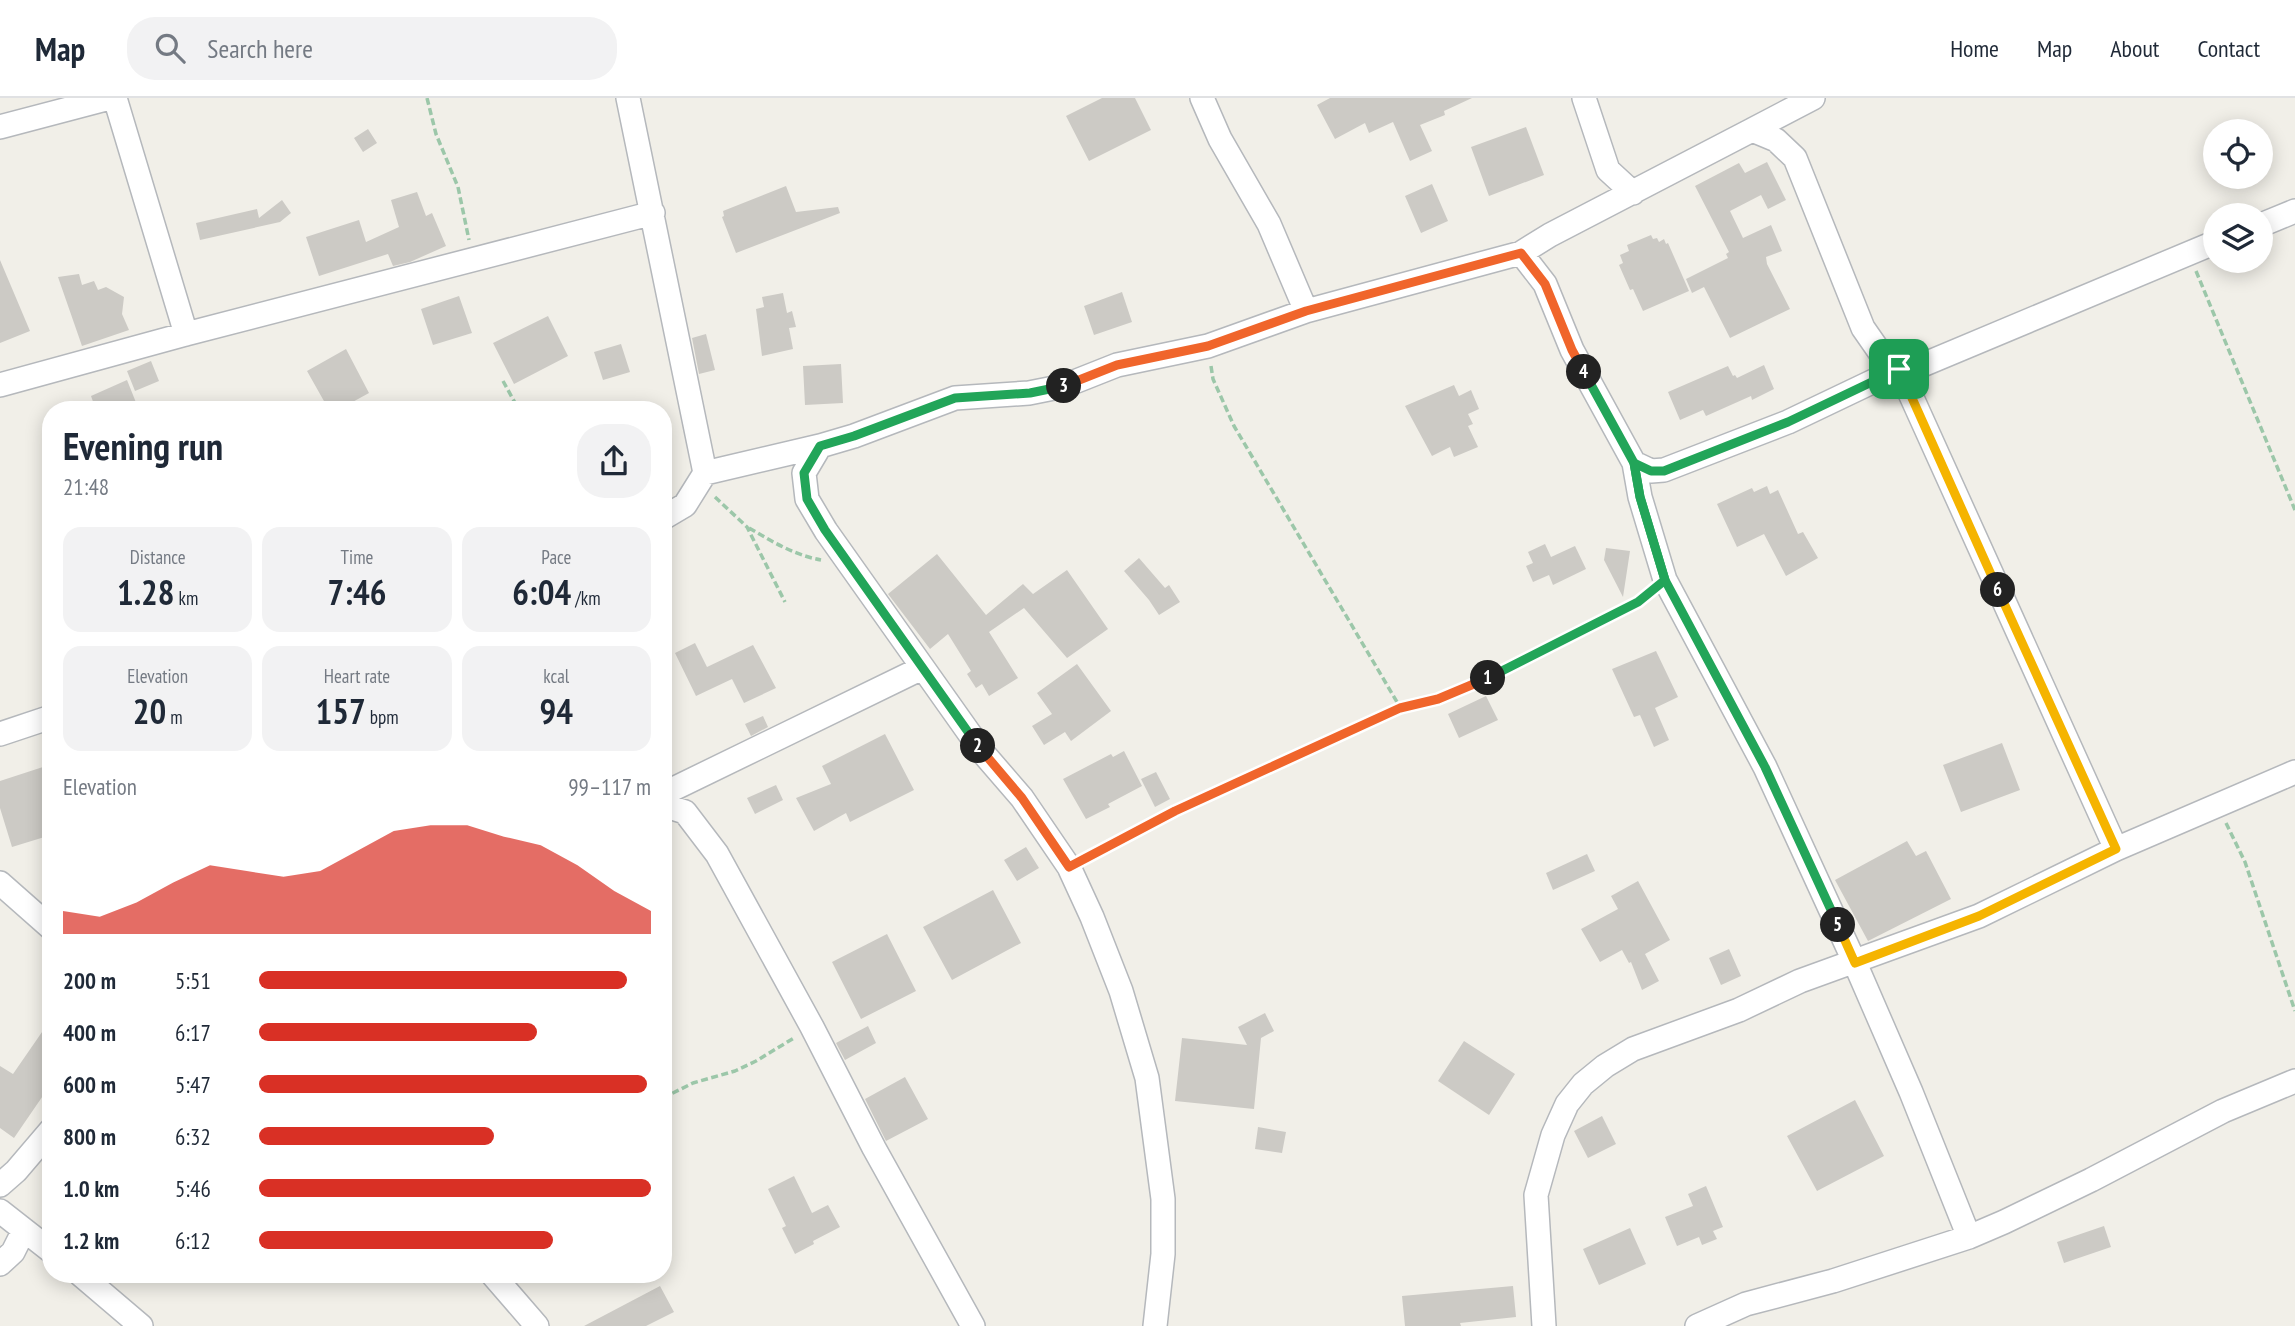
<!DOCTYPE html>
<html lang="en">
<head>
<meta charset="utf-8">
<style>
	:root { --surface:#fff; --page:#f2f2f3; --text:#1f2937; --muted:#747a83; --line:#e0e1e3; --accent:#d93025 }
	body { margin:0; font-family:"PT Sans Narrow",sans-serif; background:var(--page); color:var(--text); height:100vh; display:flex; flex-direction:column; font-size:26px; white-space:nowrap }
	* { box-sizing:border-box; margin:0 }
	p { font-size:23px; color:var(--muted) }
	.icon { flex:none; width:38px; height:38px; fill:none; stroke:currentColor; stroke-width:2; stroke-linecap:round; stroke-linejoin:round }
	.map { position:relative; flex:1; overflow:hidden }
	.sheet { position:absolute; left:42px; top:303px; width:630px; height:882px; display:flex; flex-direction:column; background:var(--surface); border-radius:28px; box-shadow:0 4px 18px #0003 }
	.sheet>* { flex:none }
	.controls { position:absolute; left:2203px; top:21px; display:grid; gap:14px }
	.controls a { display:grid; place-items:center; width:70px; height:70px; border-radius:50%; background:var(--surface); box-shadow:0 4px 18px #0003; font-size:35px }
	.pin { position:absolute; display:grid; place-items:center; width:60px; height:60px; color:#fff; margin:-30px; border-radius:14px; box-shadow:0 4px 10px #0006 }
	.km { position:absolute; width:35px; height:35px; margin:-18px; border-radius:50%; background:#222; color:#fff; font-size:19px; line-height:35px; text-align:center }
	.round { display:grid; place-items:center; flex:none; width:74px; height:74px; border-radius:28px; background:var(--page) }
	.summary { display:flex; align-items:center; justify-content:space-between; height:119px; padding:0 21px }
	h1 { font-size:38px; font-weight:800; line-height:52px }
	.figures { display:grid; grid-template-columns:repeat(3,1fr); gap:10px; height:119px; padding:7px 21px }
	.figures div { display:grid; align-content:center; border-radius:18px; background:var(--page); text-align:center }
	.figures b { font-size:35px; font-weight:800 }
	.figures small { font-size:19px; font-weight:400 }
	.figures p { font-size:19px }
	.chart { height:196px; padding:14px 21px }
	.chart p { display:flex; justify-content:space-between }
	.chart svg { width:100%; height:126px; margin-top:7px; fill:var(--accent); opacity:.7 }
	ul { padding:0 21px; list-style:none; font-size:23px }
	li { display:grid; grid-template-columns:112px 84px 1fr; align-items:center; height:52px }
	li i { height:18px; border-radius:9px; background:var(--accent) }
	header { display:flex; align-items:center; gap:42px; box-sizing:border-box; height:98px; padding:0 35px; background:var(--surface); border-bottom:2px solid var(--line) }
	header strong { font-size:33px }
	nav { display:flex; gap:38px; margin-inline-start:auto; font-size:24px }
	.search { width:490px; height:63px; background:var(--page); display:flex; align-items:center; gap:18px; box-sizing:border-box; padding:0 24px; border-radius:28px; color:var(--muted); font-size:26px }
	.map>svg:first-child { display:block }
	.building { fill:#cccac5 }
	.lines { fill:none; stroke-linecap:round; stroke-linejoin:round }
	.minor-casing { stroke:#b5b8bc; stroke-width:26 }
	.path { stroke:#9cc7a9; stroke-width:3.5; stroke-dasharray:7 3.5; stroke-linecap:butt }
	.minor { stroke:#fff; stroke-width:23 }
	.split-1-casing { stroke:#fff; stroke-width:14 }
	.split-2-casing { stroke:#fff; stroke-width:14 }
	.split-3-casing { stroke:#fff; stroke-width:14 }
	.split-4-casing { stroke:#fff; stroke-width:14 }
	.split-5-casing { stroke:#fff; stroke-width:14 }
	.split-6-casing { stroke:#fff; stroke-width:14 }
	.split-7-casing { stroke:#fff; stroke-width:14 }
	.split-1 { stroke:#22a559; stroke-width:9 }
	.split-2 { stroke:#f0652b; stroke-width:9 }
	.split-3 { stroke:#22a559; stroke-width:9 }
	.split-4 { stroke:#f0652b; stroke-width:9 }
	.split-5 { stroke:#22a559; stroke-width:9 }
	.split-6 { stroke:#f5b400; stroke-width:9 }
	.split-7 { stroke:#f5b400; stroke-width:9 }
</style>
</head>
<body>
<header>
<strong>Map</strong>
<div class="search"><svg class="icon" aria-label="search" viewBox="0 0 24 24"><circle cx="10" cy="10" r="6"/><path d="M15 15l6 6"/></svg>Search here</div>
<nav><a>Home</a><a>Map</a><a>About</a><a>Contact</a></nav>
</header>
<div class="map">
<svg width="2295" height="1228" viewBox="0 0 2295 1228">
	<rect width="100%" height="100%" fill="#f1efe8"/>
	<path class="building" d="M 1102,0 L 1135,0 L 1151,32 L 1089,63 L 1066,18 Z
		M 1330,0 L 1472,0 L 1444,13 L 1445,17 L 1420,27 L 1432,53 L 1410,63 L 1393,24 L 1369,35 L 1365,25 L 1335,41 L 1317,7 Z
		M 1526,29 L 1544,77 L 1489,98 L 1471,49 Z
		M 368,31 L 377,45 L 363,54 L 354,40 Z
		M 1767,64 L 1786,102 L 1768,111 L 1761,97 L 1730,113 L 1743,140 L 1771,127 L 1782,153 L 1766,159 L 1767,166 L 1790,211 L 1730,240 L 1704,189 L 1692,195 L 1686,181 L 1728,160 L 1726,156 L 1729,154 L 1695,88 L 1739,65 L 1745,75 Z
		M 1432,86 L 1448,123 L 1421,135 L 1405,98 Z
		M 786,88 L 796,114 L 838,109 L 840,115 L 736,155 L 722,119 L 724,118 L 723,113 Z
		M 417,94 L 426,118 L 432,115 L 446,148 L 410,164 L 393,168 L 388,156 L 319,178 L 306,139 L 359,122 L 366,144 L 399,129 L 391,102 Z
		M 282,102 L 291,115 L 280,124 L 200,142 L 196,125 L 257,111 L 259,120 Z
		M 1651,137 L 1653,141 L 1657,140 L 1659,144 L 1664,141 L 1666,146 L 1668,145 L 1689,193 L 1643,213 L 1633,191 L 1630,192 L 1619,167 L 1623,165 L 1620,157 L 1629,153 L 1627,147 Z
		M 0,162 L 30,233 L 0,245 Z
		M 79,176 L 82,187 L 94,183 L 98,192 L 106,189 L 124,199 L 122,216 L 129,232 L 82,248 L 58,179 Z
		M 1122,194 L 1132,224 L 1094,237 L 1084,208 Z
		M 783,195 L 787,215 L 792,213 L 796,229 L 789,230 L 793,251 L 762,258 L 756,211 L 764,209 L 762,199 Z
		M 459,198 L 472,235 L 433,247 L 421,211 Z
		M 548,218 L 568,258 L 514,286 L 493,245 Z
		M 706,236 L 715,272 L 699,276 L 692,240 Z
		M 621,246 L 630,274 L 603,282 L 594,254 Z
		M 346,251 L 369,295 L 338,312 L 329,312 L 307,273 Z
		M 151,263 L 159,283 L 135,293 L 127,273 Z
		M 841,266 L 843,305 L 805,307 L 803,268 Z
		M 1764,267 L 1774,291 L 1752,302 L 1751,298 L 1706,318 L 1703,312 L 1680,322 L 1668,294 L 1728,268 L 1733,278 L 1735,277 L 1737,280 Z
		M 127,282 L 139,312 L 96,312 L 91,298 Z
		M 1454,287 L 1459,298 L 1471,292 L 1479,311 L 1468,316 L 1473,326 L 1468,328 L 1478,349 L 1454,359 L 1450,349 L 1432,358 L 1405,308 Z
		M 1767,388 L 1770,396 L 1778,392 L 1798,436 L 1803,434 L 1818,460 L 1786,478 L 1764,436 L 1737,449 L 1717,406 L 1752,390 L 1754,394 Z
		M 1545,446 L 1551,459 L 1575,448 L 1586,471 L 1553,487 L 1549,477 L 1533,484 L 1526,468 L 1533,465 L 1528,454 Z
		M 1606,450 L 1630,453 L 1623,499 L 1604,462 Z
		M 937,456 L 986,517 L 1023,486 L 1033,496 L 1067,472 L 1108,531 L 1067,560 L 1024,510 L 989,534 L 1018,580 L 989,598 L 982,586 L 976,590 L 967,576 L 971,573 L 948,536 L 930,551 L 888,496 Z
		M 1139,460 L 1165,490 L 1169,487 L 1180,504 L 1159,517 L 1149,502 L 1124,473 Z
		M 695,545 L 707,569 L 753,547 L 776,590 L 744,605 L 732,581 L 696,598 L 675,555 Z
		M 1656,553 L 1678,599 L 1655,610 L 1669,642 L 1654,649 L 1640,617 L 1634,619 L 1612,571 Z
		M 1077,566 L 1111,613 L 1071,643 L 1065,634 L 1044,647 L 1032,628 L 1052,616 L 1037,595 Z
		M 1486,598 L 1498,622 L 1459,640 L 1448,616 Z
		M 763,618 L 768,629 L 751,638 L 745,626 Z
		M 885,636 L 914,692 L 850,724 L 846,715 L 814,733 L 796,700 L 831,686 L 822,668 Z
		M 2002,645 L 2020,692 L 1961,714 L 1943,667 Z
		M 1124,653 L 1142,688 L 1108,706 L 1110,709 L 1086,721 L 1063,681 L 1111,656 L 1113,659 Z
		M 46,668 L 51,683 L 51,737 L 12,749 L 0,710 L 0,683 Z
		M 1156,674 L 1170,701 L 1155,709 L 1141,681 Z
		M 776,687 L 783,702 L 755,716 L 747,700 Z
		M 1907,743 L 1916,758 L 1926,753 L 1951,801 L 1868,843 L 1835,782 Z
		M 1026,749 L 1039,770 L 1017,783 L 1004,762 Z
		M 1587,756 L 1595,773 L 1553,792 L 1546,775 Z
		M 1638,783 L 1670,842 L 1645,856 L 1659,883 L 1642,892 L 1631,864 L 1629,865 L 1622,852 L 1600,864 L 1581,831 L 1618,811 L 1611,798 Z
		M 993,792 L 1021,845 L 952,882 L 923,829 Z
		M 887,836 L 916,893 L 861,921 L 832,864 Z
		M 1729,851 L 1741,878 L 1721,887 L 1709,860 Z
		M 1265,915 L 1274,933 L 1261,940 L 1254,1011 L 1175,1003 L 1182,940 L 1247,947 L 1238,929 Z
		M 51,921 L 51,986 L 14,1040 L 0,1030 L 0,968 L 13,976 Z
		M 868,928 L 876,945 L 845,962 L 836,945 Z
		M 1464,943 L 1515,976 L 1489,1017 L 1438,983 Z
		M 905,979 L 928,1021 L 886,1043 L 865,1001 Z
		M 1855,1002 L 1884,1058 L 1817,1093 L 1787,1038 Z
		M 1602,1018 L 1616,1046 L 1588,1060 L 1574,1033 Z
		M 1258,1029 L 1286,1034 L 1282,1055 L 1255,1051 Z
		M 794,1078 L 812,1115 L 828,1107 L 840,1129 L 813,1143 L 814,1146 L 795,1156 L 782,1130 L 786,1128 L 768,1091 Z
		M 1706,1088 L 1723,1129 L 1713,1133 L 1717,1141 L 1702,1147 L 1699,1139 L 1677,1148 L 1665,1119 L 1693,1108 L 1688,1096 Z
		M 2104,1128 L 2111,1149 L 2064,1165 L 2057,1144 Z
		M 1630,1130 L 1646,1166 L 1599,1187 L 1583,1151 Z
		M 660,1188 L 674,1214 L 646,1228 L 584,1228 Z
		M 1513,1188 L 1516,1219 L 1460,1225 L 1461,1228 L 1405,1228 L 1402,1198 Z"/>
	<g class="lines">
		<g class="minor-casing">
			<path id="minor" d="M 115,0 L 186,236
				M 628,0 L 705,375 L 685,407 L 663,420
				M 1202,0 L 1220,41 L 1269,126 L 1306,213
				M 1584,0 L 1608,72 L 1633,95
				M 0,29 L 110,0
				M 1752,32 L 1813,0
				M 2261,127 L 2295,113
				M 1521,155 L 1545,186 L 1572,252 L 1634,365 L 1640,399 L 1665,482 L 1765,669 L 1855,865 L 1911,994 L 1969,1139
				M 0,287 L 186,236 L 653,115
				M 1634,365 L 1651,373 L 1664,372 L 1788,324 L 1899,271 L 2116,751
				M 705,375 L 820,348
				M 0,636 L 51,619
				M 663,696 L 922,570
				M 663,707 L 685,714 L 717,756 L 812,929 L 874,1050 L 973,1228
				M 0,785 L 51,830
				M 0,1087 L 16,1073 L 51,1032
				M 0,1113 L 51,1153
				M 0,1166 L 13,1154 L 24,1132
				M 80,1176 L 141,1228
				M 492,1176 L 537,1228
				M 1155,1228 L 1163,1156 L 1163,1101 L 1147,980 L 1121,893 L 1092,819 L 1069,769 L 1022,700 L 984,656 L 826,433 L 807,401 L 804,375 L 820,348 L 854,338 L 955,300 L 1029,295 L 1064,288 L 1117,267 L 1208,248 L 1306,213 L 1521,155 L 1550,137 L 1752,32 L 1776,42 L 1795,60 L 1863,230 L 1879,253 L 1899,271 L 1913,271 L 2216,144
				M 1544,1228 L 1536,1097 L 1553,1037 L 1567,1006 L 1583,986 L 1605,968 L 1633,951 L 1739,912 L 1800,883 L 1979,818 L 2116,751 L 2295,674
				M 1697,1228 L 1746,1206 L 1833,1183 L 1969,1139 L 2004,1124 L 2091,1082 L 2223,1013 L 2295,983"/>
		</g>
		<path class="path" d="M 427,0 L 436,36 L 458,89 L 469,142
			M 2196,173 L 2295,412
			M 1211,268 L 1213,281 L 1234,328 L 1400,609
			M 503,283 L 519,312
			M 715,399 L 747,429 L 785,504
			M 749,430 C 773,444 794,457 821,462
			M 2226,725 L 2245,764 L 2295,913
			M 1088,759 L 1175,713 L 1400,610 L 1438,602 L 1480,585 L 1638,504 L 1650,495
			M 663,1000 L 693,985 L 735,973 L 756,963 L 794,940"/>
		<use href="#minor" class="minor"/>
	</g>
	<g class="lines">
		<g class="split-1-casing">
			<path id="split-1" d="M 1488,580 L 1638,504 L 1665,482 L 1640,399 L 1634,365 L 1651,373 L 1664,373 L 1788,324 L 1899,271"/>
		</g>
		<g class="split-2-casing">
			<path id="split-2" d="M 978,648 L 1022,700 L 1069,769 L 1175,713 L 1400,610 L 1438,601 L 1488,580"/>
		</g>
		<g class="split-3-casing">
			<path id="split-3" d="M 978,648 L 825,432 L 807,401 L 804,375 L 820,348 L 854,338 L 955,300 L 1030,295 L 1064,288"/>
		</g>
		<g class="split-4-casing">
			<path id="split-4" d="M 1064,288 L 1117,267 L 1208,248 L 1306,213 L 1521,155 L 1545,186 L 1572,252 L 1584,274"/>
		</g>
		<g class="split-5-casing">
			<path id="split-5" d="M 1584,274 L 1634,365 L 1640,399 L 1665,482 L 1765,669 L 1838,827"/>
		</g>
		<g class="split-6-casing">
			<path id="split-6" d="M 1838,827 L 1855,865 L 1979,818 L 2116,751 L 1998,492"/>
		</g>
		<g class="split-7-casing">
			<path id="split-7" d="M 1899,271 L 1998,492"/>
		</g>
		<use href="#split-1" class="split-1"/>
		<use href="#split-2" class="split-2"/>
		<use href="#split-3" class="split-3"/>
		<use href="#split-4" class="split-4"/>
		<use href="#split-5" class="split-5"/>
		<use href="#split-6" class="split-6"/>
		<use href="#split-7" class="split-7"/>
	</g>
</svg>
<div class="controls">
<a><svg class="icon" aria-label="locate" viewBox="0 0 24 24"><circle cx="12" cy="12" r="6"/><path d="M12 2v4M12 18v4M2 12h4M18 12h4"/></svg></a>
<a><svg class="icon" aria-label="layers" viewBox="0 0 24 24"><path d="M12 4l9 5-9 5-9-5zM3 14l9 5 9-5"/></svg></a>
</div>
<div class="pin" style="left:1899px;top:271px;background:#1e9e55"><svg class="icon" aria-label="arrive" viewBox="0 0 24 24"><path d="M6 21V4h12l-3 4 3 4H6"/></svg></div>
<b class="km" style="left:1488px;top:580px">1</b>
<b class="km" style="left:978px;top:648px">2</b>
<b class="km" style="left:1064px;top:288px">3</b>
<b class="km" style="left:1584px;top:274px">4</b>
<b class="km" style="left:1838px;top:827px">5</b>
<b class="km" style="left:1998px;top:492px">6</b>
<section class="sheet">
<div class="summary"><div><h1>Evening run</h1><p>21:48</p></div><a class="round"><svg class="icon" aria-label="share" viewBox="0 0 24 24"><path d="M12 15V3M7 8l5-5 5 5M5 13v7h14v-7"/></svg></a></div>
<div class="figures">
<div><p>Distance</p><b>1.28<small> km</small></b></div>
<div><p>Time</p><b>7:46</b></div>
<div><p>Pace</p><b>6:04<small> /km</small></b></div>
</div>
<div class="figures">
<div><p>Elevation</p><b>20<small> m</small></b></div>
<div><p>Heart rate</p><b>157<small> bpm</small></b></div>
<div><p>kcal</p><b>94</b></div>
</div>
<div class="chart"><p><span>Elevation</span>99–117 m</p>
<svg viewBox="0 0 160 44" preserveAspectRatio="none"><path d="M0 44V36L10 38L20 33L30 26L40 20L50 22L60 24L70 22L80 15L90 8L100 6L110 6L120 10L130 13L140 20L150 29L160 36V44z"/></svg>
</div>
<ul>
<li><b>200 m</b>5:51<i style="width:94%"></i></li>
<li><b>400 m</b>6:17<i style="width:71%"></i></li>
<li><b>600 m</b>5:47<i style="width:99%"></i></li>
<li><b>800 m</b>6:32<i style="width:60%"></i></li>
<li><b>1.0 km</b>5:46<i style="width:100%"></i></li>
<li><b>1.2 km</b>6:12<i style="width:75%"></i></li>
</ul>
</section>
</div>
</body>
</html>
